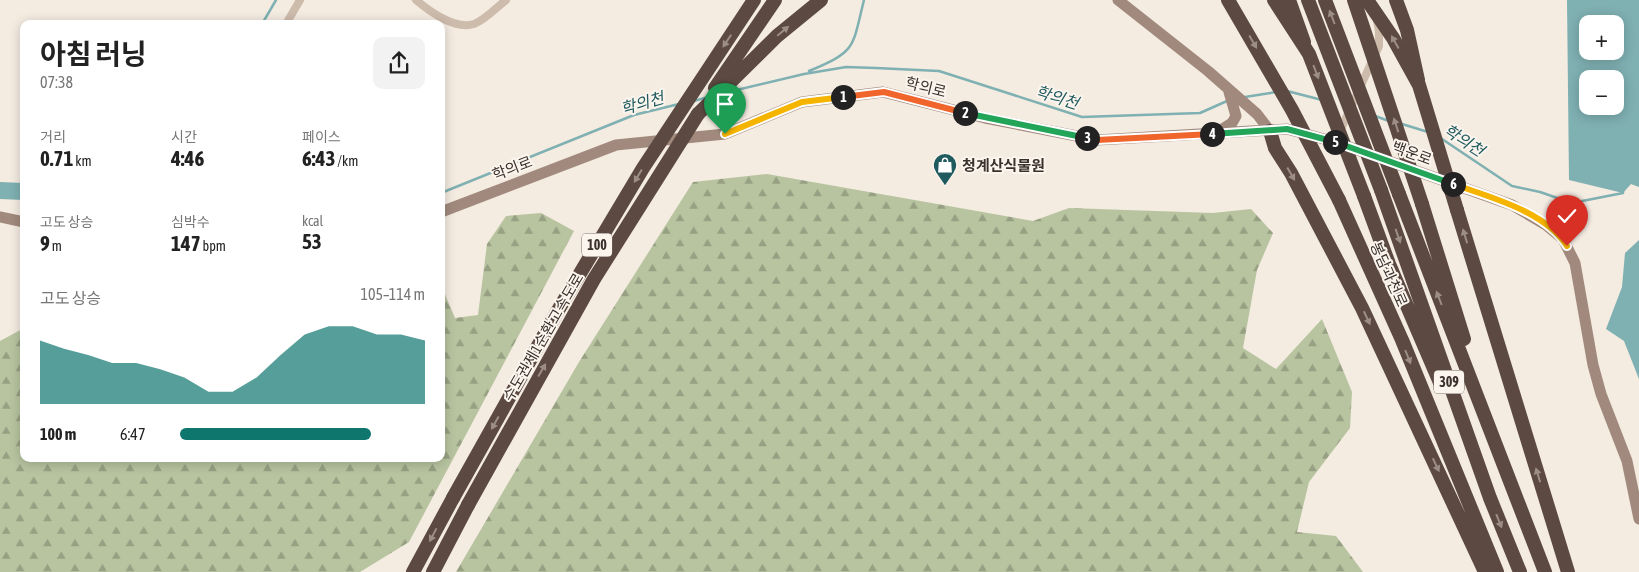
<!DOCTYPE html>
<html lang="ko">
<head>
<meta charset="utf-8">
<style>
	:root { --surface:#fff; --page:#f2f2f2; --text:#222; --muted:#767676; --accent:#0f766e }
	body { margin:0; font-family:"Asap Condensed","Noto Sans KR",sans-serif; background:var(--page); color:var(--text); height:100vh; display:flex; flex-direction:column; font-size:19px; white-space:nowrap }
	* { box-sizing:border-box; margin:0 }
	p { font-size:16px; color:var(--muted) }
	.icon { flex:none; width:28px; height:28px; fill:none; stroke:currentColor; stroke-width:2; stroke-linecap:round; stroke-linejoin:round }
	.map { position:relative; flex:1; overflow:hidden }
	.side { position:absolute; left:20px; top:20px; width:425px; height:442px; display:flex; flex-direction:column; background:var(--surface); border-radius:10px; box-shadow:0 2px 12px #0003 }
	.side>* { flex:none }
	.buttons { position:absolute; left:1579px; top:15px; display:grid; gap:10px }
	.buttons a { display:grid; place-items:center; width:45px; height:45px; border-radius:10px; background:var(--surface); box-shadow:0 2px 12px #0003; font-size:25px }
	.pin { position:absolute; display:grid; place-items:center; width:42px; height:42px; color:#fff; margin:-51px -21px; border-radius:50% 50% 50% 0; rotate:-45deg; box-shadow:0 0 5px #0007 }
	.pin .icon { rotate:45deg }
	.km { position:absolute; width:25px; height:25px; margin:-12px; border-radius:50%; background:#222; color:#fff; font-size:14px; line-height:25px; text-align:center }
	.round { display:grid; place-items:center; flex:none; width:52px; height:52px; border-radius:10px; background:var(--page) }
	.head { display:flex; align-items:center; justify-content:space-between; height:85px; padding:0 20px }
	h1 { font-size:28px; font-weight:700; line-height:38px }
	.metrics { display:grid; grid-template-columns:repeat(3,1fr); gap:8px; height:85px; padding:5px 20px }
	.metrics div { display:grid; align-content:center }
	.metrics b { font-size:21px; font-weight:700 }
	.metrics small { font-size:14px; font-weight:400 }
	.metrics p { font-size:14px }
	.chart { height:140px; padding:10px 20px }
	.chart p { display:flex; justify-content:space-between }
	.chart svg { width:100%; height:90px; margin-top:5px; fill:var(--accent); opacity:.7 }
	ul { padding:0 20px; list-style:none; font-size:16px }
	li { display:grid; grid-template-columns:80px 60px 1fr; align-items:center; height:38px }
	li i { height:12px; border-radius:6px; background:var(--accent) }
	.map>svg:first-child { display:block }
	.forest { fill:url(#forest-firs) }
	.water { fill:#7fb0b2; fill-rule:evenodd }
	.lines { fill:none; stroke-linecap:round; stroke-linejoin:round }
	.stream { stroke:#7fb0b2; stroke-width:2.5 }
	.street { stroke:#cdbbac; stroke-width:8 }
	.secondary { stroke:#a18a7d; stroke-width:11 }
	.highway { stroke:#5c4a42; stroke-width:14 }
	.highway-bridge { stroke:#5c4a42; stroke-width:14 }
	.oneway { fill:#9c8e87 }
	.split-1-casing { stroke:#fff; stroke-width:10 }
	.split-2-casing { stroke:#fff; stroke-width:10 }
	.split-3-casing { stroke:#fff; stroke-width:10 }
	.split-4-casing { stroke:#fff; stroke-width:10 }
	.split-5-casing { stroke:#fff; stroke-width:10 }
	.split-6-casing { stroke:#fff; stroke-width:10 }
	.split-7-casing { stroke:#fff; stroke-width:10 }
	.split-1 { stroke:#f5b400; stroke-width:6 }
	.split-2 { stroke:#f0652b; stroke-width:6 }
	.split-3 { stroke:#22a559; stroke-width:6 }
	.split-4 { stroke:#f0652b; stroke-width:6 }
	.split-5 { stroke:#22a559; stroke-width:6 }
	.split-6 { stroke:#22a559; stroke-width:6 }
	.split-7 { stroke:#f5b400; stroke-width:6 }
	.labels { text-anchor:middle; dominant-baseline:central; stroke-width:4; stroke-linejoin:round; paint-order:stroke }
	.shield { fill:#fbf5ee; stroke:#756b66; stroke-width:1 }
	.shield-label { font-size:14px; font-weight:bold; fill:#3b302b }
	.street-label { font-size:15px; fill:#3b302b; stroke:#fbf5ee }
	.poi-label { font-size:15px; font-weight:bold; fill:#3b302b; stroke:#fbf5ee; text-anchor:start }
	.water-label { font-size:16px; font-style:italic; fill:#1f5a5e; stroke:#fbf5ee }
</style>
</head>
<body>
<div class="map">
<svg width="1639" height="572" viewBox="0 0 1639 572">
	<defs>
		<pattern id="forest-firs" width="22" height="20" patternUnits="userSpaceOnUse" patternTransform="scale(1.25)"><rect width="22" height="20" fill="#b8c4a0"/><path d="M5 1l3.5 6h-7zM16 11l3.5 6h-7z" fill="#97a083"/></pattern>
	</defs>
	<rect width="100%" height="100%" fill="#f4ebe1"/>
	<path class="forest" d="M 767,174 L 1033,221 L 1069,208 L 1213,213 L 1251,209 L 1273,233 L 1257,270 L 1243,348 L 1276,369 L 1322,319 L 1352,392 L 1350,428 L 1309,482 L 1297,532 L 1336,536 L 1363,572 L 456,572 L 579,362 L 693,182 Z
		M 541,213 L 574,231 L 409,542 L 360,572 L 0,572 L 0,341 L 24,328 L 24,459 L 441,459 L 441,293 L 444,292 L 455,318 L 478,315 L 487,244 L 506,216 Z"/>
	<path class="water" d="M 1567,0 L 1639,0 L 1639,187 L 1631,184 L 1623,193 L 1569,180 ZM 1588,24 L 1615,24 L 1615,51 L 1588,51 ZM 1588,79 L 1615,79 L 1615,106 L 1588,106 Z
		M 0,182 L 24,183 L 24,200 L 0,199 Z
		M 1639,240 L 1639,379 L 1624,341 L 1606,329 L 1622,287 L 1625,253 Z"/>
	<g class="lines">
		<path class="stream" d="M 262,24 L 276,0
			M 809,71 C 857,51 852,48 864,0
			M 1287,91 L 1322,100
			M 728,92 L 804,74 L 846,67 L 876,68 L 939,71 L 1082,117 L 1200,113 L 1227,101
			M 1245,97 L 1276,92
			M 694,101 L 708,97
			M 1375,116 L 1389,121
			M 1402,124 L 1428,132
			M 1442,139 L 1512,186 L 1540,192 L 1572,203 L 1623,193 L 1623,190
			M 441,193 L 634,115 L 679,104"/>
		<path class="street" d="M 416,0 C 429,11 455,30 474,24 C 485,20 497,7 506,0
			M 286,24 L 300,0
			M 1340,131 L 1379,46 L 1379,31 L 1377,21"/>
		<path class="secondary" d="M 1118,0 L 1208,71 L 1257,114 L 1270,131
			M 1218,132 L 1232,123 L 1236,116 L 1229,92
			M 441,212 L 616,145 L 725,134 L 802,102 L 883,92 L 985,118 L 1097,140 L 1287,129 L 1335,142 L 1512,205 L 1546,225 L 1563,239 L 1575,263 L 1593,365 L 1601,394 L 1627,461 L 1639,519
			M 0,217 L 24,222"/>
		<path class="highway" d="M 1289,0 L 1304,42
			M 1396,0 L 1407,30 L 1418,80
			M 715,88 L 775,0
			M 698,114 L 777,36 L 821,0
			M 1270,131 L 1275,148 L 1291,173 L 1362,308 L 1485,572
			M 1381,190 L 1490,498 L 1520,572
			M 1399,194 L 1545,572
			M 1364,196 L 1389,264 L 1441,385
			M 1339,200 L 1402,340 L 1497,572
			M 1422,204 L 1464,339
			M 1457,210 L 1568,572
			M 413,572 L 453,498
			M 433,572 L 468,505"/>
		<path class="highway-bridge" d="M 1228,0 L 1292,110 L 1339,200
			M 1274,0 L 1309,54 L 1364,196
			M 1308,0 L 1381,190
			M 1325,0 L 1399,194
			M 1354,0 L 1422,204
			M 1367,0 L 1393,38 L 1419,85 L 1457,210
			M 453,498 L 557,312 L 643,168 L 754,0
			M 468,505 L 594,279 L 698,114"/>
	</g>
	<defs><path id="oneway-solid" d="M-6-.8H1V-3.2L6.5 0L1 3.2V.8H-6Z" transform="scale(1.25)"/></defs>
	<g class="oneway">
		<use href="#oneway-solid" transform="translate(1332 17) rotate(-111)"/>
		<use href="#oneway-solid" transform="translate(783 31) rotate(-40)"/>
		<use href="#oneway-solid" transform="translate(727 41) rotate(124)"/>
		<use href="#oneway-solid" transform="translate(1253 42) rotate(60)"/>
		<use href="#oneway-solid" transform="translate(1395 42) rotate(-119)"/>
		<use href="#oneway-solid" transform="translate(1316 72) rotate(69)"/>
		<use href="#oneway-solid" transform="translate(1396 125) rotate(-108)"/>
		<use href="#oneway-solid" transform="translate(1291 174) rotate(60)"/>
		<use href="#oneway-solid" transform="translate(638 176) rotate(121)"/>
		<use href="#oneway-solid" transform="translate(1398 236) rotate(71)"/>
		<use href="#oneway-solid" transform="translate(1465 236) rotate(-107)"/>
		<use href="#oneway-solid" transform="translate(1439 298) rotate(-111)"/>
		<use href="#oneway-solid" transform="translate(1367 318) rotate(65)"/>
		<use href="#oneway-solid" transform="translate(1408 357) rotate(68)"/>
		<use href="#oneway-solid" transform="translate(542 370) rotate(-60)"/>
		<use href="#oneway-solid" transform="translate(495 423) rotate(119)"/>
		<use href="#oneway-solid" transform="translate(1436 465) rotate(65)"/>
		<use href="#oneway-solid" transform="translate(1538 475) rotate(-107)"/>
		<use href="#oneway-solid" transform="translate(1499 521) rotate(68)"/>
		<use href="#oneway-solid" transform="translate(433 535) rotate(118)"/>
	</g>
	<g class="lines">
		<g class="split-1-casing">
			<path id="split-1" d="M 725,134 L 802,102 L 843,97"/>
		</g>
		<g class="split-2-casing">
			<path id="split-2" d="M 843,97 L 884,92 L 965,113"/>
		</g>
		<g class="split-3-casing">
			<path id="split-3" d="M 965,113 L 1087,138"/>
		</g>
		<g class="split-4-casing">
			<path id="split-4" d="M 1087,138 L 1097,140 L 1212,134"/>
		</g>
		<g class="split-5-casing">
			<path id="split-5" d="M 1212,134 L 1287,129 L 1335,142"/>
		</g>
		<g class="split-6-casing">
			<path id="split-6" d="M 1335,142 L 1453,184"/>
		</g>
		<g class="split-7-casing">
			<path id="split-7" d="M 1453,184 C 1489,197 1545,211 1567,246"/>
		</g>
		<use href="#split-1" class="split-1"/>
		<use href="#split-2" class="split-2"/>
		<use href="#split-3" class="split-3"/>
		<use href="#split-4" class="split-4"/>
		<use href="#split-5" class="split-5"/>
		<use href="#split-6" class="split-6"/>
		<use href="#split-7" class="split-7"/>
	</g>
	<defs>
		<g id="shop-pin" transform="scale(1.25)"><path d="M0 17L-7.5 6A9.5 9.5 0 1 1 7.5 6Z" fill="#1f5a5e" stroke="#fbf5ee"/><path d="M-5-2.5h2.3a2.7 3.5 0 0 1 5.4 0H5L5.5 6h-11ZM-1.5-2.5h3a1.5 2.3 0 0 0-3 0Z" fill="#fff"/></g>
	</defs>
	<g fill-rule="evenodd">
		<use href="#shop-pin" x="945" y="165"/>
	</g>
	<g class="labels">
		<g class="shield">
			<rect x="582" y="233.5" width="30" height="23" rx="4"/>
			<rect x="1434" y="370.5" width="30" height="23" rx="4"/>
		</g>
		<g class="shield-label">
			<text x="597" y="245">100</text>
			<text x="1449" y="382">309</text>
		</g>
		<g class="street-label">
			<text transform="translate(926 87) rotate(14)">학의로</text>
			<text transform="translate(1412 153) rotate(20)">백운로</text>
			<text transform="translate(512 168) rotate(-21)">학의로</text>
			<text transform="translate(1389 274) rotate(66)">봉담과천로</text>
			<text transform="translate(543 337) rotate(-60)">수도권제1순환고속도로</text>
		</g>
		<g class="poi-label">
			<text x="962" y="165">청계산식물원</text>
		</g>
		<g class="water-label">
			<text transform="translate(1057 97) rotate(17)">학의천</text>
			<text transform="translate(642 103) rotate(-16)">학의천</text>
			<text transform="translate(1464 140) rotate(33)">학의천</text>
		</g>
	</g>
</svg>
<div class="buttons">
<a>+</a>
<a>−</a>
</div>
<div class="pin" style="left:725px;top:134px;background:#1e9e55"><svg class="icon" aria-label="arrive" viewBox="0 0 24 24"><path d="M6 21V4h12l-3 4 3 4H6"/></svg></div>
<div class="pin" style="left:1567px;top:246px;background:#d93025"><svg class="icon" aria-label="check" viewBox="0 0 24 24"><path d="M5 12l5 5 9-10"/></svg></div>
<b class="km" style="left:843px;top:97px">1</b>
<b class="km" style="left:965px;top:113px">2</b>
<b class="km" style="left:1087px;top:138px">3</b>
<b class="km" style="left:1212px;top:134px">4</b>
<b class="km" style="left:1335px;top:142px">5</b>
<b class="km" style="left:1453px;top:184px">6</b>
<section class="side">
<div class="head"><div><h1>아침 러닝</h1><p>07:38</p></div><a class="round"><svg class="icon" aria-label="share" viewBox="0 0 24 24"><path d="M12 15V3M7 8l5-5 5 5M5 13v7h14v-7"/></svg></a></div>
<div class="metrics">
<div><p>거리</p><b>0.71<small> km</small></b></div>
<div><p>시간</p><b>4:46</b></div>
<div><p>페이스</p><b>6:43<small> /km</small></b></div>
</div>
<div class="metrics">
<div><p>고도 상승</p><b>9<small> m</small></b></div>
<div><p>심박수</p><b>147<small> bpm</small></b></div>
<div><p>kcal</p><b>53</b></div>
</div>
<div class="chart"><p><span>고도 상승</span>105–114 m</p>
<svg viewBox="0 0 160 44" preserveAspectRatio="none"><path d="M0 44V13L10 17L20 20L30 24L40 24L50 27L60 31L70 38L80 38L90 31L100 20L110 10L120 6L130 6L140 10L150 10L160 13V44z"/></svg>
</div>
<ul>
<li><b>100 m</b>6:47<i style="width:78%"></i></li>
</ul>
</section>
</div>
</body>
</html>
